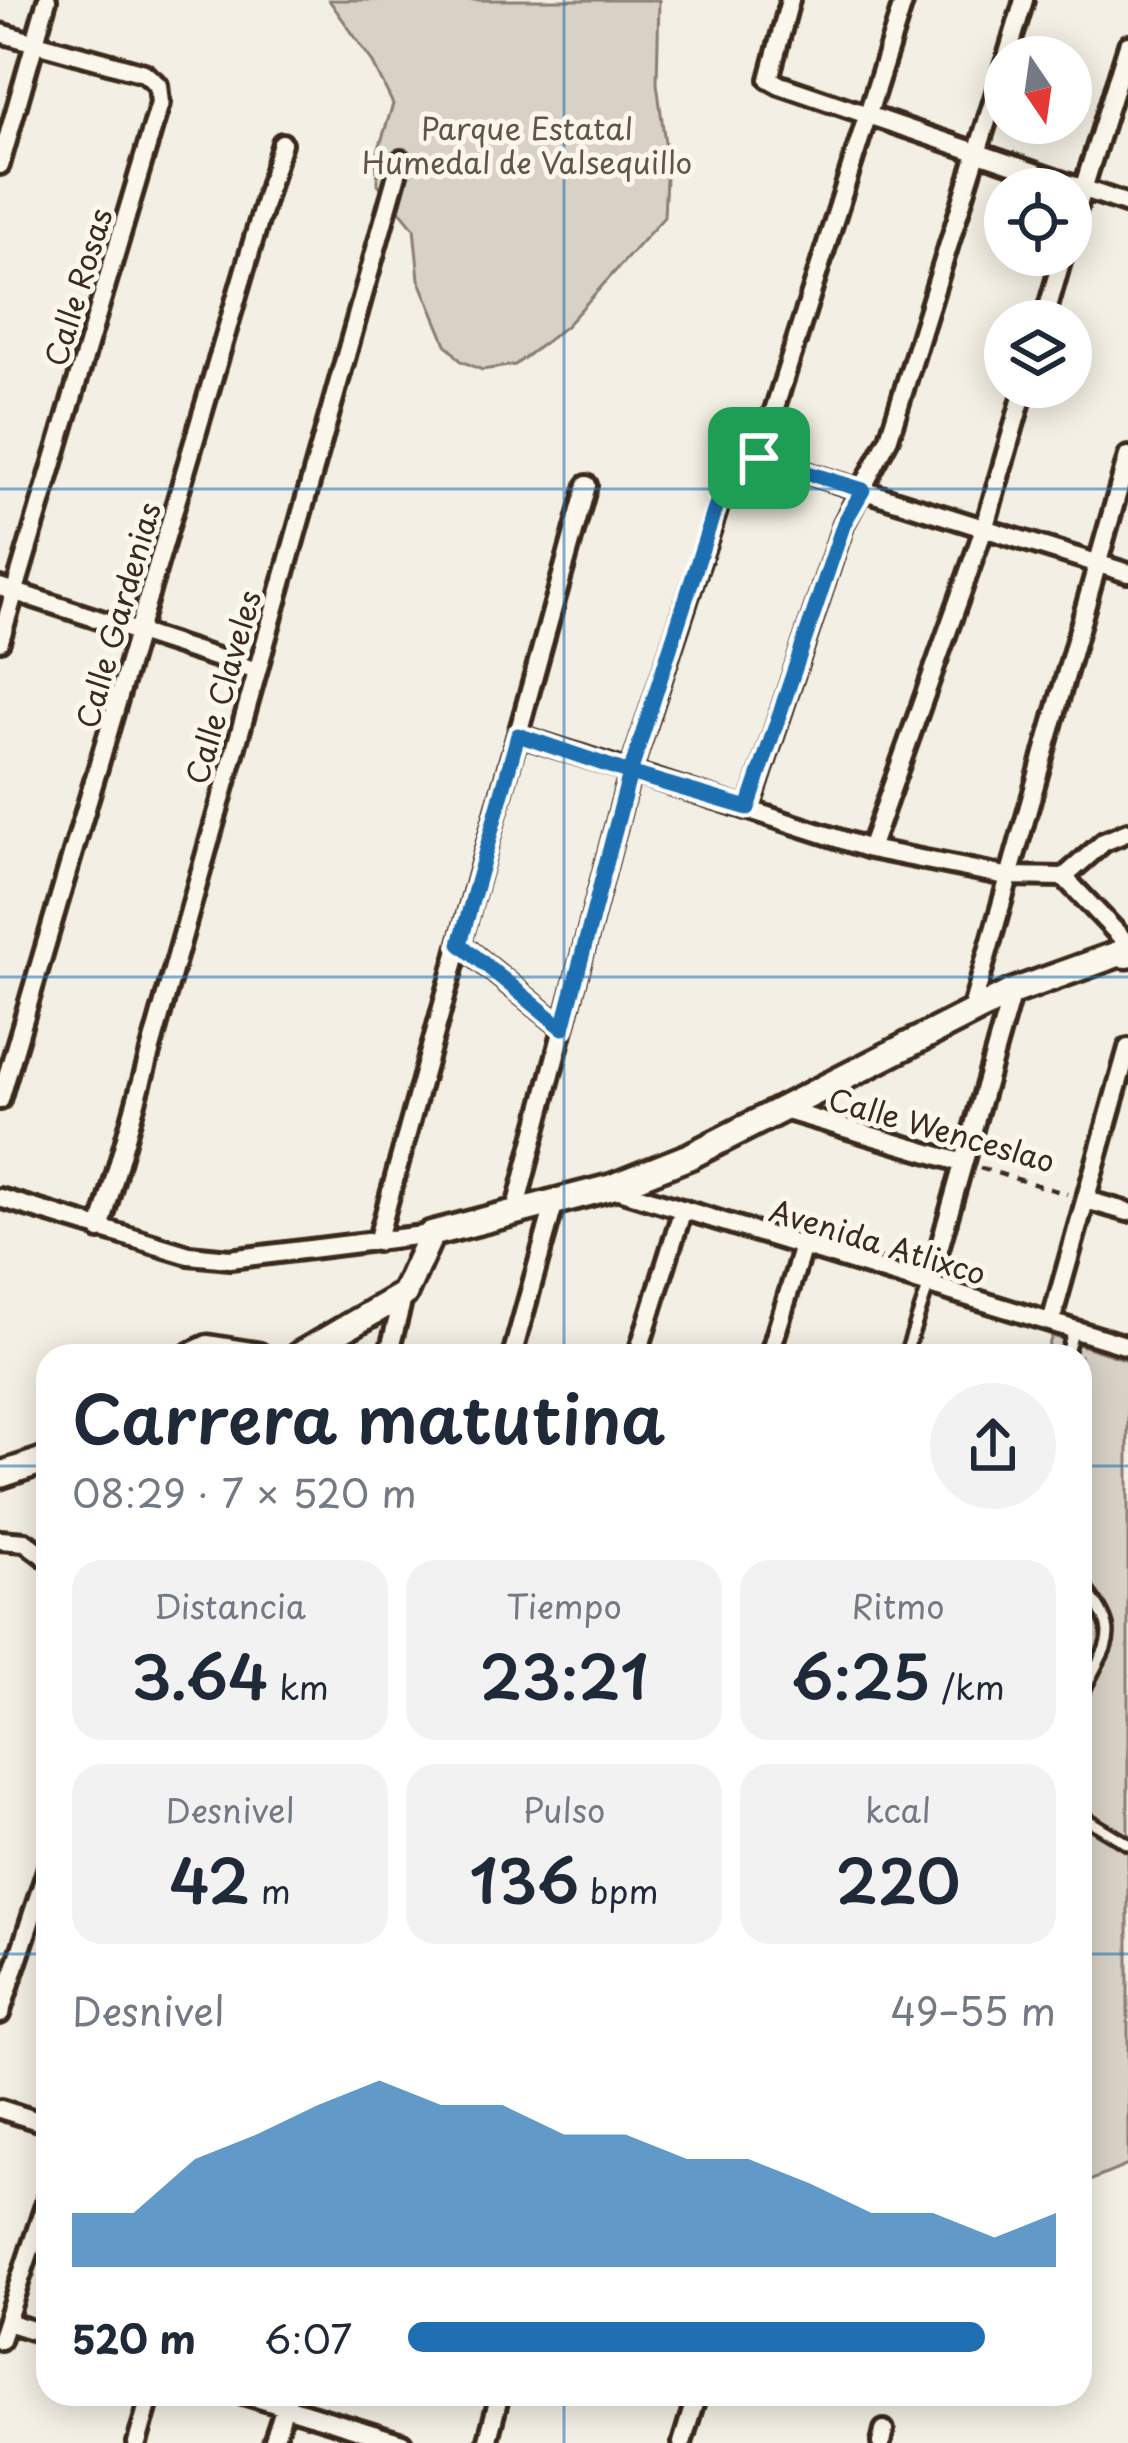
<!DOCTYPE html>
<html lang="es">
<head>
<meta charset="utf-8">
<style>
	:root { --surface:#fff; --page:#f2f2f3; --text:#1f2937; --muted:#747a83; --accent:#1f6fb2 }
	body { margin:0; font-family:"Playpen Sans",sans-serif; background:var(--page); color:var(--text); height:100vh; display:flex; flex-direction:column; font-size:45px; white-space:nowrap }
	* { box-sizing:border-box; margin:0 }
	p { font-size:39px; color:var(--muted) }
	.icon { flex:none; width:66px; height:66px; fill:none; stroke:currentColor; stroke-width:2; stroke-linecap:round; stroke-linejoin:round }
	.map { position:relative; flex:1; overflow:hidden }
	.sheet { position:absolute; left:36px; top:1344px; width:1056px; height:1062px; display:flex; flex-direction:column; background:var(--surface); border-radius:36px; box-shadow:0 6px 30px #0003 }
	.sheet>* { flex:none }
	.needle { width:78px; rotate:167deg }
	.tools { position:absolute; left:984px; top:36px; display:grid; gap:24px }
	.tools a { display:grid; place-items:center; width:108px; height:108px; border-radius:50%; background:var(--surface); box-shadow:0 6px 30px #0003; font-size:60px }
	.pin { position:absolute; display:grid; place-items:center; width:102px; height:102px; color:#fff; margin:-51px; border-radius:24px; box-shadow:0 6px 18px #0006 }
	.round { display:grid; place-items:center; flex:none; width:126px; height:126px; border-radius:63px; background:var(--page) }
	.summary { display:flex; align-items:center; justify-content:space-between; height:204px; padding:0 36px }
	h1 { font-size:66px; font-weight:600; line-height:90px }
	.stats { display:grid; grid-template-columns:repeat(3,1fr); gap:18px; height:204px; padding:12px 36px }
	.stats div { display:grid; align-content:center; border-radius:30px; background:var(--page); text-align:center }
	.stats b { font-size:60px; font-weight:600 }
	.stats small { font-size:33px; font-weight:400 }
	.stats p { font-size:33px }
	.chart { height:336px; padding:24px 36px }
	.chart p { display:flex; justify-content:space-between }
	.chart svg { width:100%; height:216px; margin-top:12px; fill:var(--accent); opacity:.7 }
	ul { padding:0 36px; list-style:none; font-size:39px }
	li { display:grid; grid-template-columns:192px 144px 1fr; align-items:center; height:90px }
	li i { height:30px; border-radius:15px; background:var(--accent) }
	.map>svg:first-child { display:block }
	.green { fill:#d8d1c6; stroke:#8a7e72; stroke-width:3 }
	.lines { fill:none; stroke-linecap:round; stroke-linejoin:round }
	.lane-casing { stroke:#3b2a1e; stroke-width:18 }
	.street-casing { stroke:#3b2a1e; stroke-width:26 }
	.secondary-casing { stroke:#3b2a1e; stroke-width:33 }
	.path { stroke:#3b2a1e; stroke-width:4.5; stroke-dasharray:9 9; stroke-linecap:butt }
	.lane { stroke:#fbf7ec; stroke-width:9 }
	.street { stroke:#fbf7ec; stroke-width:16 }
	.secondary { stroke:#fbf7ec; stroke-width:24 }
	.route-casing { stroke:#fff; stroke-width:24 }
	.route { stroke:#1f6fb2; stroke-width:15 }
	.grid { fill:none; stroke:#1f6fb2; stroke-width:3; stroke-opacity:0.55 }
	.labels { text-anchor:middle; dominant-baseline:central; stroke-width:10; stroke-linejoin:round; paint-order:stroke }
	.park-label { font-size:30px; fill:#625448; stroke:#fbf7ec }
	.street-label { font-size:30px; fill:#3b2a1e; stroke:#fbf7ec }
</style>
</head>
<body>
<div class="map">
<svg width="1128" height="2443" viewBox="0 0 1128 2443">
	<rect width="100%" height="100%" fill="#f3efe4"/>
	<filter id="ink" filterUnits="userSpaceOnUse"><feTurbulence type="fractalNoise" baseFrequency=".00833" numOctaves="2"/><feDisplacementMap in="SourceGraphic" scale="24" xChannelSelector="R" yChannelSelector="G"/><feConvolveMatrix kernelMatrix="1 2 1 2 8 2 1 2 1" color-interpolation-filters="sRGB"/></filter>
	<g filter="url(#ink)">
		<path class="green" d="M 329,0 L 659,0 L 657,83 L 667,158 L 664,217 L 566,326 L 515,365 L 482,370 L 461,361 L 446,344 L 419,279 L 414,228 L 378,184 L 376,158 L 393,104 L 372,61 Z
			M 1052,1336 L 1128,1360 L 1128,2165 L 1080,2185 L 1080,1356 L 1045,1356 Z"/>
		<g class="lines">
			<g class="lane-casing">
				<path id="lane" d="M 905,1356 L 929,1284
					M 1066,1356 L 1074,1329
					M 1080,1582 C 1127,1640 1106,1639 1080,1699
					M 1080,1815 L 1128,1844"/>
			</g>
			<g class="street-casing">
				<path id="street" d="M 790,0 L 769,79 L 780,85 L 1128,204
					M 0,33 L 144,73 L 158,85 L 160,103 L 0,641
					M 1007,57 L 1024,0
					M 0,165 L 47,0
					M 1071,228 L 1128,45
					M 1044,321 L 1063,255
					M 759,458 L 904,0
					M 0,587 L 254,670
					M 518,735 L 870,849 L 1006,876 L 1064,877 L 1123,939
					M 749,809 L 844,523 L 889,438 L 1005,63
					M 870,849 L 985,526 L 1025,387
					M 1064,877 L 1104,842 L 1128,832
					M 460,944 L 563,1028
					M 970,1015 L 1128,456
					M 0,1100 L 282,143
					M 784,1110 L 963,1163
					M 613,1188 L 1128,1346
					M 0,1198 L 189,1255 L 230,1259 L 431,1234
					M 1086,1200 L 1128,1212
					M 514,1215 L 630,773 L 734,459 L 759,458 L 1128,573
					M 100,1230 L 401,160
					M 377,1242 L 587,485
					M 929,1284 L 1012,992
					M 1051,1322 L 1128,1048
					M 388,1356 L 404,1294
					M 512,1356 L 554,1205
					M 637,1356 L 683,1209
					M 769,1356 L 803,1246
					M 0,1540 L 25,1542 L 48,1559
					M 0,2014 L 48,1867
					M 0,2109 L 48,2124
					M 7,2322 L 48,2335
					M 0,2340 L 48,2196
					M 243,2394 L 402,2443
					M 137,2443 L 151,2394
					M 273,2443 L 289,2394
					M 487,2443 L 500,2394
					M 682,2443 L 697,2394
					M 881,2443 L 884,2430"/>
			</g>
			<g class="secondary-casing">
				<path id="secondary" d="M 191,1356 L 208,1348 L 258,1356
					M 298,1356 L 404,1294 L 431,1234 L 612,1187 L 690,1156 L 1012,992 L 1118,954 L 1128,955
					M 0,1475 L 48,1459"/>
			</g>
			<path class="path" d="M 980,1168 L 1067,1194"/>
			<use href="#lane" class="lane"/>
			<use href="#street" class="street"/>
			<use href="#secondary" class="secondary"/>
		</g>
	</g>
	<g class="lines" filter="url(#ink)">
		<g class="route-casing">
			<path id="route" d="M 759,458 L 734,459 L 728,468 L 630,773 L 518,735 L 460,944 L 563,1028 L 630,773 L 748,808 L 844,523 L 863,490 L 759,458"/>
		</g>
		<use href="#route" class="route"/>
	</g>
	<path class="grid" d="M 564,0 L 564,1356M 0,489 L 1128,489M 0,977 L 1128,977M 0,1466 L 48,1466M 1080,1466 L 1128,1466M 0,1954 L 48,1954M 1080,1954 L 1128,1954M 564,2394 L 564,2443"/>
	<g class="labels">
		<g class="park-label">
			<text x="527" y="127">Parque Estatal<tspan x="527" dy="34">Humedal de Valsequillo</tspan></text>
		</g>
		<g class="street-label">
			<text transform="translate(77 287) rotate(-73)">Calle Rosas</text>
			<text transform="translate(117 615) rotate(-74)">Calle Gardenias</text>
			<text transform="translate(222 687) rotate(-74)">Calle Claveles</text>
			<text transform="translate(942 1129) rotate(16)">Calle Wenceslao</text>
			<text transform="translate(878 1241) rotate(17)">Avenida Atlixco</text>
		</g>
	</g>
</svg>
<div class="tools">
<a><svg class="needle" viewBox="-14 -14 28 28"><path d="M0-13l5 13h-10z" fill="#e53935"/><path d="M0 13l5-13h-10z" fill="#747a83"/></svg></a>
<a><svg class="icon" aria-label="locate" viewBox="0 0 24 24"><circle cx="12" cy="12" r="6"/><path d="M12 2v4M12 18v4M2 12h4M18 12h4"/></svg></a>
<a><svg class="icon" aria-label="layers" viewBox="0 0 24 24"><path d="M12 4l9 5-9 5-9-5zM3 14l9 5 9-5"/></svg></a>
</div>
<div class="pin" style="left:759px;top:458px;background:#1e9e55"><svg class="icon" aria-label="arrive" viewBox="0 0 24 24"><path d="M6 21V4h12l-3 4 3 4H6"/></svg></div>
<section class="sheet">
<div class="summary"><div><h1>Carrera matutina</h1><p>08:29 · 7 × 520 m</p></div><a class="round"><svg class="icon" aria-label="share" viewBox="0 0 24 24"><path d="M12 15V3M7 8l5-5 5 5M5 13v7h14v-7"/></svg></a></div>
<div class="stats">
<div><p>Distancia</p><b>3.64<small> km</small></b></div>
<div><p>Tiempo</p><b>23:21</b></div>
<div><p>Ritmo</p><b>6:25<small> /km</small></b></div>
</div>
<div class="stats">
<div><p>Desnivel</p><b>42<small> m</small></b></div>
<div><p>Pulso</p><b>136<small> bpm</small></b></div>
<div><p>kcal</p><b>220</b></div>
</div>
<div class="chart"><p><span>Desnivel</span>49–55 m</p>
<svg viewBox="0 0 160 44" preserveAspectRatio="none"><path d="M0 44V33L10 33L20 22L30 17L40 11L50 6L60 11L70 11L80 17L90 17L100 22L110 22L120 27L130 33L140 33L150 38L160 33V44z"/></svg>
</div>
<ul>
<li><b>520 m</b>6:07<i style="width:89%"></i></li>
</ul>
</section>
</div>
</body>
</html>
